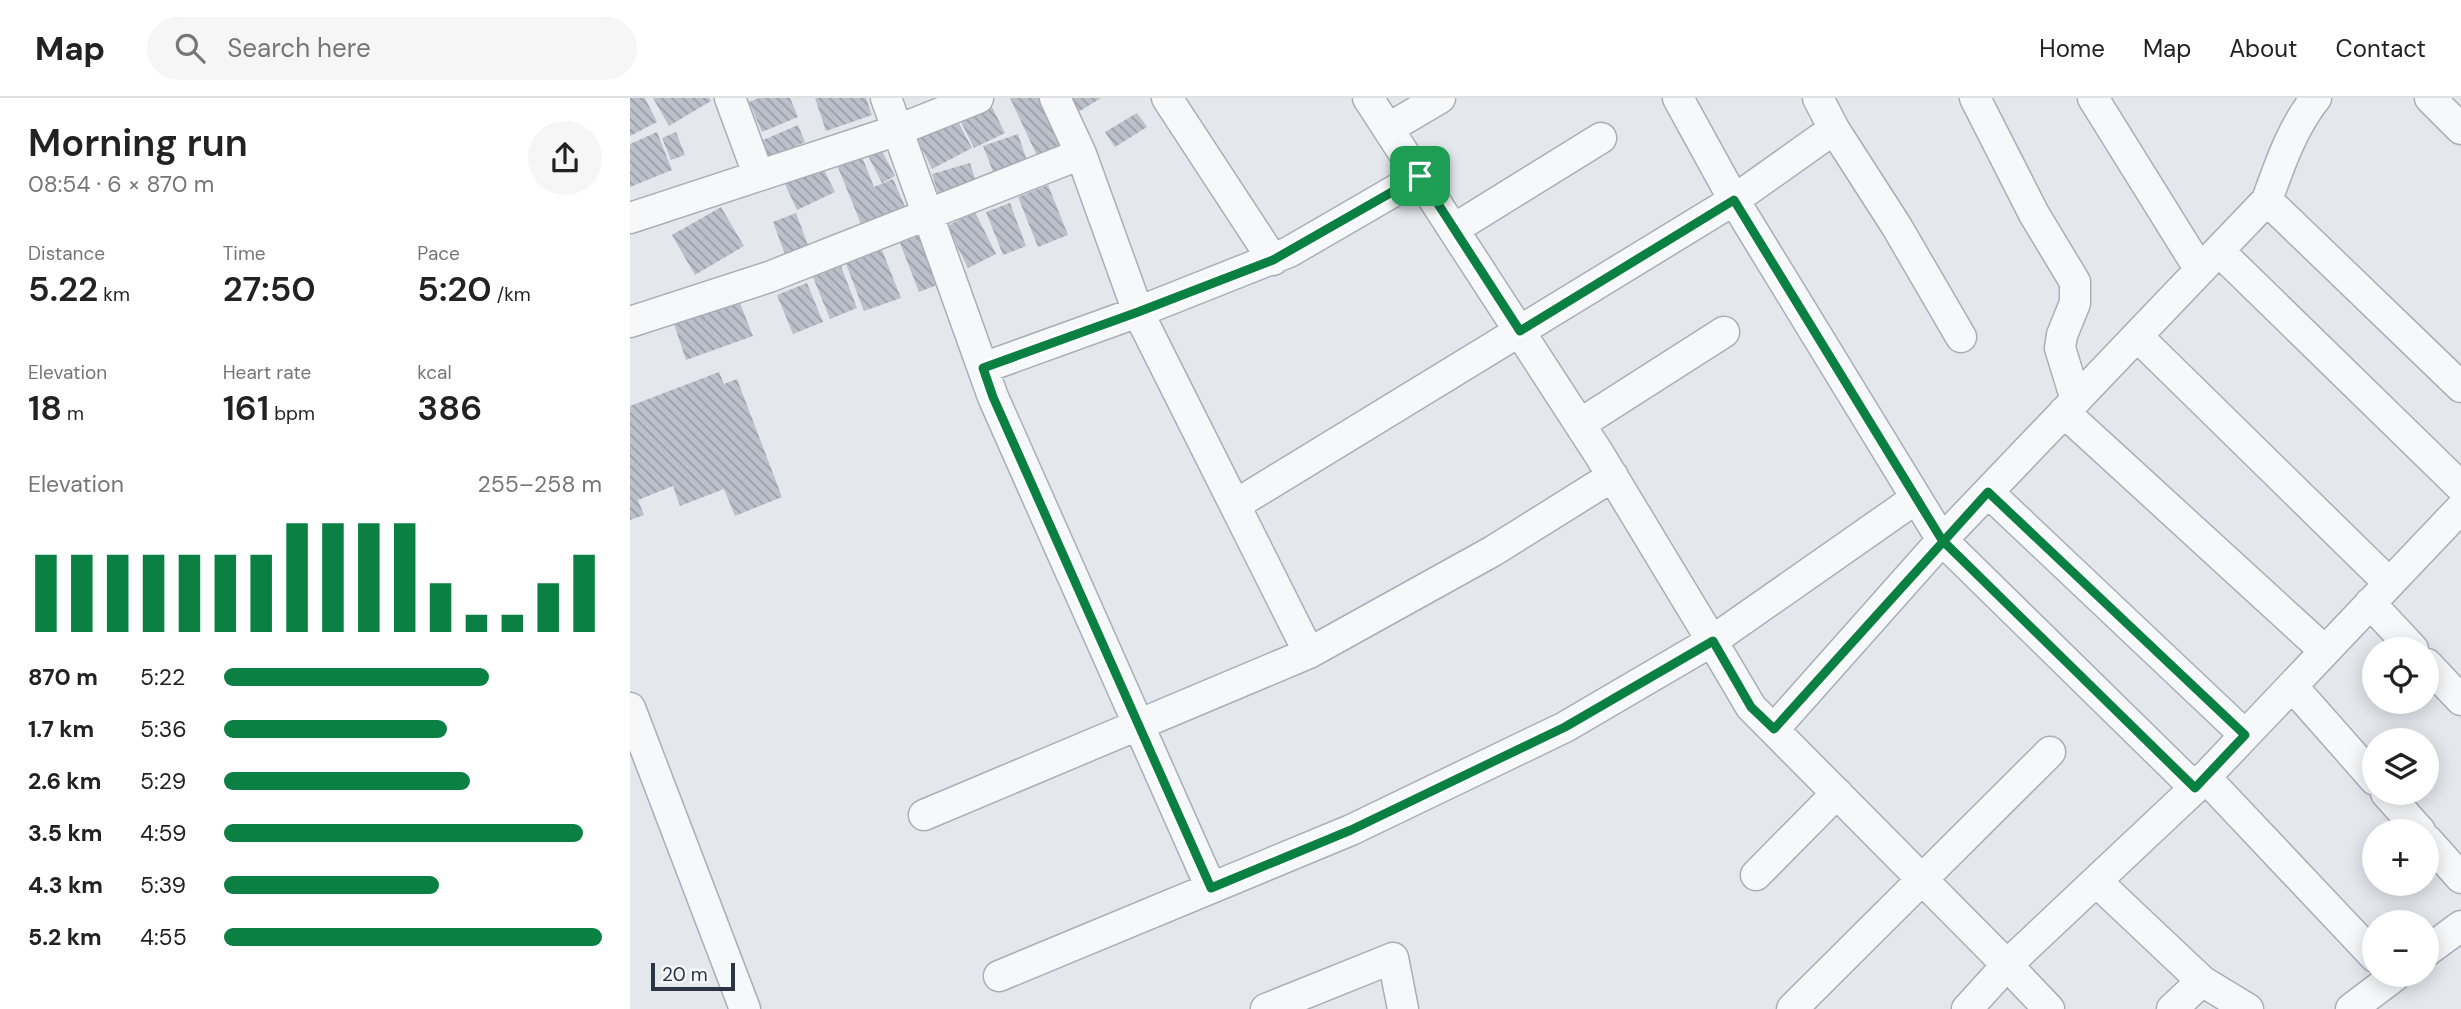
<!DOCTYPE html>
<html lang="en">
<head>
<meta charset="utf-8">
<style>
	:root { --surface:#fff; --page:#f6f6f6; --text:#222; --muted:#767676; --line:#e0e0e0; --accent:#0b8043 }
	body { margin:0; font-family:"DM Sans",sans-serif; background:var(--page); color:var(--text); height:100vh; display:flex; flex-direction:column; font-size:26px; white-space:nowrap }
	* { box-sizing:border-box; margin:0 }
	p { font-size:23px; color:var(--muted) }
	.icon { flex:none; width:38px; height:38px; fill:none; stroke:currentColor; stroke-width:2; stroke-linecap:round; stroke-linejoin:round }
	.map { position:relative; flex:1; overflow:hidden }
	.drawer { display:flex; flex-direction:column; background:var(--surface); width:630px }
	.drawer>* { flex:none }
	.fabs { position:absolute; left:1732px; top:539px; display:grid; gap:14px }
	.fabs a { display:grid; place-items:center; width:77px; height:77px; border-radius:50%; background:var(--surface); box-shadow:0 4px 18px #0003; font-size:35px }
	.scale { position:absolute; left:21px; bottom:18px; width:84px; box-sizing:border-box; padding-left:7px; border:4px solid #2b3445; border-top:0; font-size:19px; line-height:24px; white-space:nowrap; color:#2b3445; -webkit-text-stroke:5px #f4f6f9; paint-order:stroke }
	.pin { position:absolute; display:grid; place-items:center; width:60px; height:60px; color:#fff; margin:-30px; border-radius:14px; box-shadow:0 4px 10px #0006 }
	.round { display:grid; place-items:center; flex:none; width:74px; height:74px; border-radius:37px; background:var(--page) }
	.summary { display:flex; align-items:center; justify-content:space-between; height:119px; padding:0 28px }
	h1 { font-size:38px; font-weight:600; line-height:52px }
	.stats { display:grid; grid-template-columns:repeat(3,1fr); gap:10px; height:119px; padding:7px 28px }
	.stats div { display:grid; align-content:center }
	.stats b { font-size:35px; font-weight:600 }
	.stats small { font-size:19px; font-weight:400 }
	.stats p { font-size:19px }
	.chart { height:196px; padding:14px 28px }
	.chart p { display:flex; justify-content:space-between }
	.chart svg { width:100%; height:126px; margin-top:7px; stroke:var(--accent); stroke-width:6 }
	ul { padding:0 28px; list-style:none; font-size:23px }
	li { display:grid; grid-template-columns:112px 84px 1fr; align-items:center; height:52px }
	li i { height:18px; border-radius:9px; background:var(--accent) }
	header { display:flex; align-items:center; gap:42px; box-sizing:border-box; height:98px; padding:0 35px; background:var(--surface); border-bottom:2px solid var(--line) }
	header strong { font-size:33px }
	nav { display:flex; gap:38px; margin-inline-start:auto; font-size:24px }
	.search { width:490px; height:63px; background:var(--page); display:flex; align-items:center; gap:18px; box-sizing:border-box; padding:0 24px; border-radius:38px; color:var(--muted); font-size:26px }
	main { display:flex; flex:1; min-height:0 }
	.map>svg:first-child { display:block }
	.building { fill:url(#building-back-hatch) }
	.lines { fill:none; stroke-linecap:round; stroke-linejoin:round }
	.minor-casing { stroke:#a9aeb7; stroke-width:33 }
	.minor { stroke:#f7f8fa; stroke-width:30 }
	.route-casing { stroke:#fff; stroke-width:14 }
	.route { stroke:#0b8043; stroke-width:9 }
</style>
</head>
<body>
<header>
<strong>Map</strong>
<div class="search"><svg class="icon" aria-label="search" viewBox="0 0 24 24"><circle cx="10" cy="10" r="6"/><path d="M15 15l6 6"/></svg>Search here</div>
<nav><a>Home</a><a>Map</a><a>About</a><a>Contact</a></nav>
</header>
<main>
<section class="drawer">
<div class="summary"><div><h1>Morning run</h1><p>08:54 · 6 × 870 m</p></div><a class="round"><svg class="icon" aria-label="share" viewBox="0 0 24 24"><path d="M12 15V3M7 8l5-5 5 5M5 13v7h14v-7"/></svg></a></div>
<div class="stats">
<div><p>Distance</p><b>5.22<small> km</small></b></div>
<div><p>Time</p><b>27:50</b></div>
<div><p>Pace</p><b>5:20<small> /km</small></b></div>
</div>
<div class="stats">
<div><p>Elevation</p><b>18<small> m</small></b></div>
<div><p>Heart rate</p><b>161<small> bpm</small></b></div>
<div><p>kcal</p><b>386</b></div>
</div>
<div class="chart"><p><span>Elevation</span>255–258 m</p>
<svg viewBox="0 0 160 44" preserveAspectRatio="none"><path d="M5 44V17M15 44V17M25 44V17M35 44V17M45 44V17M55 44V17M65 44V17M75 44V6M85 44V6M95 44V6M105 44V6M115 44V27M125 44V38M135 44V38M145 44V27M155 44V17"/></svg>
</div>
<ul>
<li><b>870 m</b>5:22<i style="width:70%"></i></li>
<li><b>1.7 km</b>5:36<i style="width:59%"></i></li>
<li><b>2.6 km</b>5:29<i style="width:65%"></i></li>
<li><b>3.5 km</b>4:59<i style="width:95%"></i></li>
<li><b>4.3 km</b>5:39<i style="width:57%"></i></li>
<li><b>5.2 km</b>4:55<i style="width:100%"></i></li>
</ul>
</section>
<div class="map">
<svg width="1831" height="911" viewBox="0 0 1831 911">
	<defs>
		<pattern id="building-back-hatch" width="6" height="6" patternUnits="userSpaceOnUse" patternTransform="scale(1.75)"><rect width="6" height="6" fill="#bbc0ca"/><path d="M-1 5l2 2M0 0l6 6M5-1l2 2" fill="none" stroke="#989da6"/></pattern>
	</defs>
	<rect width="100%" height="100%" fill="#e4e7ec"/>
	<path class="building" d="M 0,0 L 15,0 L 27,24 L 0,38 Z
		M 23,0 L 79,0 L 81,3 L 39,28 Z
		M 129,0 L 160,0 L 168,19 L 132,34 L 119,4 Z
		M 185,0 L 236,0 L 242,17 L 196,33 Z
		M 380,0 L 419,0 L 441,46 L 409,62 Z
		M 434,0 L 471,0 L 445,16 Z
		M 359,3 L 375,35 L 344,50 L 328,18 Z
		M 323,14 L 342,50 L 302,71 L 284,35 Z
		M 507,15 L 517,29 L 485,49 L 475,34 Z
		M 168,27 L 175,44 L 133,63 L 126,45 Z
		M 27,34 L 42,72 L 0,89 L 0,46 Z
		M 46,34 L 55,57 L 41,62 L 32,40 Z
		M 388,36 L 398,66 L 365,79 L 353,48 Z
		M 250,49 L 265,78 L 252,85 L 237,56 Z
		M 229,51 L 244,89 L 263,81 L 277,113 L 233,131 L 205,62 Z
		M 190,64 L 205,94 L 167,112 L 153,82 Z
		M 340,65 L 346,84 L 308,95 L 302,76 Z
		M 418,87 L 438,137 L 408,149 L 388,99 Z
		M 380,105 L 396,148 L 373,157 L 356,114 Z
		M 91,109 L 114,148 L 65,177 L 42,137 Z
		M 345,114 L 366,156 L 338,170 L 317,128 Z
		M 166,115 L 179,150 L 156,159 L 143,124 Z
		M 294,136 L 312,185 L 289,194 L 270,145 Z
		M 252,152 L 271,200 L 234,213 L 216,166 Z
		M 211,168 L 227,210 L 200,221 L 183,179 Z
		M 177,185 L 193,224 L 163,236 L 147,197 Z
		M 108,200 L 123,238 L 56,262 L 43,223 Z
		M 89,274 L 94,286 L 107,281 L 152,399 L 105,418 L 94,391 L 50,408 L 43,388 L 8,402 L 14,417 L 0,422 L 0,308 Z"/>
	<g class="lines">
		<g class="minor-casing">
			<path id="minor" d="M 100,0 L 128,76
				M 256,0 L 363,299 L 581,790
				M 425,0 L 451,56 L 508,214 L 659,154 L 790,78
				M 537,0 L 643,162
				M 1048,0 L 1104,102 L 1312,442 L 1565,690
				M 1188,0 L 1204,31 L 1267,129 L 1331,239
				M 1345,0 L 1404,116 L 1445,184 L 1445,205 L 1432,237 L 1430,250 L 1446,302
				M 1463,0 L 1570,172
				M 1800,0 L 1831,31
				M 759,30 L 810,0
				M 1637,102 C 1650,66 1662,30 1686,0
				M 0,120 L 268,32 L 348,0
				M 824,131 L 971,40
				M 1589,153 L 1831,389
				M 0,224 L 139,179 L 451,56
				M 1507,238 L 1759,485
				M 353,270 L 508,214 L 679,555
				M 1434,314 L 1695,553
				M 950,326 L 1094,234
				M 1358,394 L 1615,637
				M 605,407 L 1104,102 L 1204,31
				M 1275,408 L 1082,543 L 1121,609 L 1377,867 L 1565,690 L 1831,410
				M 1740,505 L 1783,551
				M 1797,566 L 1831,602
				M 1662,588 L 1745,682
				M 0,610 L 115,911
				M 1144,631 L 1312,442 L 1637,102 L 1831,289
				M 1575,679 L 1745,859
				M 1756,695 L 1790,733
				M 294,717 L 679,555 L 863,453 L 983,378
				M 1797,742 L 1831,780
				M 1126,777 L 1207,695
				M 1466,783 L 1572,883 L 1618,911
				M 1797,853 L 1831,828
				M 369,878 L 721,732 L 935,629 L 1082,543 L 969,356 L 738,0
				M 636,911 L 763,860 L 773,911
				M 1162,911 L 1420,654
				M 1337,911 L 1377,867 L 1419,911
				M 1542,911 L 1572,883
				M 1721,911 L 1766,877"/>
		</g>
		<use href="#minor" class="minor"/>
	</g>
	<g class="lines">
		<g class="route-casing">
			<path id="route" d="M 790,78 L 643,162 L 508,214 L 353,270 L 363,299 L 581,790 L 721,732 L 935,629 L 1083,543 L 1121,609 L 1144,631 L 1358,394 L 1615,637 L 1565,690 L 1312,442 L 1104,102 L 890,233 L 790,78"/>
		</g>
		<use href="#route" class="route"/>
	</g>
</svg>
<div class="fabs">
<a><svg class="icon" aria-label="locate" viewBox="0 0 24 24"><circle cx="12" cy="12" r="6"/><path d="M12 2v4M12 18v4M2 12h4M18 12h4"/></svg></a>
<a><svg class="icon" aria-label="layers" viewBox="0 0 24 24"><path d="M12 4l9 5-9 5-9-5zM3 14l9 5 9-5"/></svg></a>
<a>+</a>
<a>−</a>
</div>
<div class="scale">20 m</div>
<div class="pin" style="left:790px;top:78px;background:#1e9e55"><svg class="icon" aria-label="arrive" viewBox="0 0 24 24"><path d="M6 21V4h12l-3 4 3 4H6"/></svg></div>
</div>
</main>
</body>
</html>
